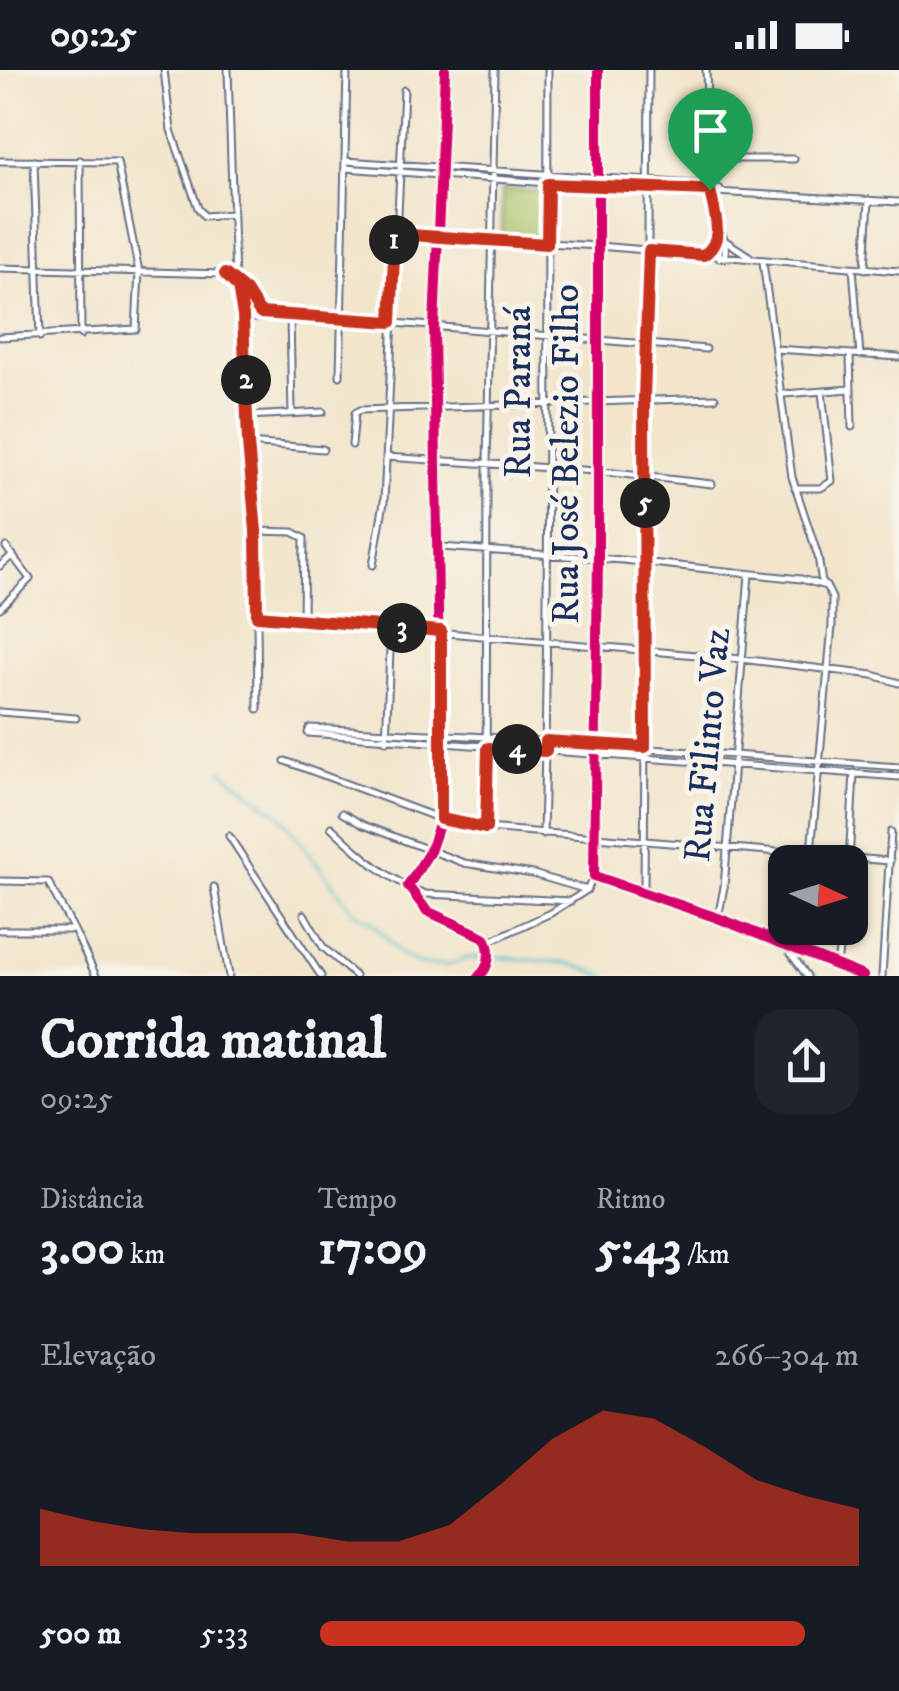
<!DOCTYPE html>
<html lang="pt">
<head>
<meta charset="utf-8">
<style>
	:root { --surface:#171b24; --page:#20242c; --text:#f1f3f6; --muted:#9ea1a6; --accent:#c8321e }
	body { margin:0; font-family:"IM FELL DW Pica",serif; background:var(--page); color:var(--text); height:100vh; display:flex; flex-direction:column; font-size:38px; white-space:nowrap }
	* { box-sizing:border-box; margin:0 }
	p { font-size:32px; color:var(--muted) }
	.icon { flex:none; width:55px; height:55px; fill:none; stroke:currentColor; stroke-width:2; stroke-linecap:round; stroke-linejoin:round }
	.map { position:relative; height:906px; overflow:hidden }
	.details { display:flex; flex-direction:column; background:var(--surface); flex:1 }
	.details>* { flex:none }
	.needle { width:65px; rotate:94deg }
	.buttons { position:absolute; left:768px; top:775px; display:grid; gap:20px }
	.buttons a { display:grid; place-items:center; width:100px; height:100px; border-radius:20px; background:var(--surface); box-shadow:0 2px 8px #0004; font-size:50px }
	.pin { position:absolute; display:grid; place-items:center; width:85px; height:85px; color:#fff; margin:-102px -42px; border-radius:50% 50% 50% 0; rotate:-45deg; box-shadow:0 0 10px #0007 }
	.pin .icon { rotate:45deg }
	.km { position:absolute; width:50px; height:50px; margin:-25px; border-radius:50%; background:#222; color:#fff; font-size:28px; line-height:50px; text-align:center }
	.round { display:grid; place-items:center; flex:none; width:105px; height:105px; border-radius:30px; background:var(--page) }
	.headline { display:flex; align-items:center; justify-content:space-between; height:170px; padding:0 40px }
	h1 { font-size:55px; font-weight:700; line-height:75px }
	.metrics { display:grid; grid-template-columns:repeat(3,1fr); gap:15px; height:170px; padding:10px 40px }
	.metrics div { display:grid; align-content:center }
	.metrics b { font-size:50px; font-weight:700 }
	.metrics small { font-size:28px; font-weight:400 }
	.metrics p { font-size:28px }
	.chart { height:280px; padding:20px 40px }
	.chart p { display:flex; justify-content:space-between }
	.chart svg { width:100%; height:180px; margin-top:10px; fill:var(--accent); opacity:.7 }
	ul { padding:0 40px; list-style:none; font-size:32px }
	li { display:grid; grid-template-columns:160px 120px 1fr; align-items:center; height:75px }
	li i { height:25px; border-radius:12px; background:var(--accent) }
	.status { display:flex; justify-content:space-between; align-items:center; height:70px; padding:0 50px; background:var(--surface); direction:ltr }
	.status svg { height:28px; fill:currentColor }
	.map>svg:first-child { display:block }
	.green { fill:#abc46a; stroke:#637a64; stroke-width:2.5 }
	.lines { fill:none; stroke-linecap:round; stroke-linejoin:round }
	.stream { stroke:#55c1ce; stroke-width:2.5 }
	.street-casing { stroke:#666f84; stroke-width:9 }
	.street { stroke:#fff; stroke-width:5 }
	.cycleway-casing { stroke:#f7f3e8; stroke-width:16 }
	.cycleway { stroke:#d6006c; stroke-width:10 }
	.route-casing { stroke:#fff; stroke-width:20 }
	.route { stroke:#c8321e; stroke-width:12 }
	.labels { text-anchor:middle; dominant-baseline:central; stroke-width:10; stroke-linejoin:round; paint-order:stroke }
	.street-label { font-size:38px; fill:#1b2f5e; stroke:#f7f3e8 }
</style>
</head>
<body>
<div class="status"><b>09:25</b><svg viewBox="0 0 49 12"><path d="M0 12V9h3v3zM5 12V6h3v6zM10 12V3h3v9zM15 12V0h3v12zM26 1h20v11H26zM47 4h2v5h-2z"/></svg></div>
<div class="map">
<svg width="899" height="906" viewBox="0 0 899 906">
	<rect width="100%" height="100%" fill="#f7f3e8"/>
	<filter id="ink" filterUnits="userSpaceOnUse"><feTurbulence type="fractalNoise" baseFrequency=".01" numOctaves="2"/><feDisplacementMap in="SourceGraphic" scale="20" xChannelSelector="R" yChannelSelector="G"/><feConvolveMatrix kernelMatrix="1 2 1 2 8 2 1 2 1" color-interpolation-filters="sRGB"/></filter>
	<filter id="wash" filterUnits="userSpaceOnUse"><feTurbulence type="fractalNoise" baseFrequency=".0048" numOctaves="4" result="noise"/><feDisplacementMap in="SourceGraphic" scale="40" xChannelSelector="R" yChannelSelector="G"/><feGaussianBlur stdDeviation="2.25" result="paint"/><feColorMatrix in="noise" values="0 0 0 0 0 0 0 0 0 0 0 0 0 0 0 0 0 1.4 0 .05"/><feComposite in="paint" operator="in"/></filter>
	<g filter="url(#wash)">
		<rect width="100%" height="100%" fill="#f2e5cc"/>
		<path class="green" d="M 502,119 L 544,121 L 544,169 L 502,165 Z"/>
		<g class="lines">
			<path class="stream" d="M 221,700 L 282,747 L 353,841 L 372,852 L 402,885 L 422,895 L 450,895 L 467,888 L 483,888
				M 497,887 L 568,893 L 606,906"/>
		</g>
	</g>
	<g filter="url(#ink)">
		<g class="lines">
			<g class="street-casing">
				<path id="street" d="M 164,0 L 171,60 L 198,138 L 204,146 L 233,144
					M 228,0 L 235,211
					M 445,0 L 434,257 L 441,749 L 430,781 L 408,816 L 427,841 L 484,867 C 492,878 490,898 479,906
					M 598,0 L 598,488 L 594,806 L 718,848 L 863,906
					M 706,0 C 708,45 706,91 713,136 C 715,155 730,169 724,188
					M 709,89 L 794,89
					M 80,90 L 81,265
					M 0,91 L 117,92 L 139,202 L 136,259 L 0,267
					M 34,91 L 40,267
					M 345,91 L 710,115 L 720,119
					M 345,98 L 548,113 L 899,132
					M 719,158 L 719,188
					M 395,164 L 598,176 L 899,201
					M 726,171 L 749,186
					M 763,192 L 792,407 L 818,486 L 822,513
					M 0,198 L 224,204
					M 853,198 L 860,285
					M 865,199 L 869,130
					M 225,204 L 240,222 L 241,245 L 247,248 L 323,247 L 706,279
					M 237,212 L 246,221 L 256,242 L 264,244
					M 290,246 L 292,343
					M 243,248 L 248,373 L 256,461 L 258,639
					M 775,279 L 899,287
					M 850,286 L 852,357
					M 340,306 L 347,0
					M 784,324 L 851,319
					M 248,346 L 323,342
					M 248,373 L 323,379
					M 352,375 L 355,343 L 360,340 L 715,328
					M 386,387 L 596,401 L 712,414
					M 795,418 L 821,418 L 832,411 L 822,322
					M 256,461 L 293,462 L 304,468 L 303,549
					M 441,477 L 623,490 L 801,509 L 826,516 L 832,528 L 832,556 L 810,792
					M 373,495 L 384,432 L 404,20
					M 0,496 L 13,485
					M 0,538 L 30,509 L 6,477
					M 257,546 L 741,589 L 873,605 L 899,613
					M 0,642 L 76,648
					M 308,663 L 310,658 L 488,667 L 899,697
					M 308,663 L 899,707
					M 386,671 L 391,559
					M 285,691 L 441,749 L 486,758 L 890,791
					M 342,743 L 363,755 L 464,793 L 533,804 L 587,820 L 594,806
					M 331,757 C 358,783 390,812 426,824 L 571,831
					M 486,758 L 487,394 L 495,0
					M 543,764 C 550,509 547,255 548,0
					M 229,766 L 321,906
					M 849,792 L 854,703
					M 0,811 L 48,812 L 74,860
					M 214,817 L 229,906
					M 644,823 L 649,0
					M 304,844 L 323,877 L 355,906
					M 718,848 L 724,817 L 749,504
					M 0,860 L 74,860 L 96,906
					M 488,872 L 551,843 L 587,820
					M 786,877 L 807,906
					M 801,882 L 804,858
					M 837,894 L 842,858
					M 882,906 L 891,762"/>
			</g>
			<use href="#street" class="street"/>
			<g class="cycleway-casing">
				<path id="cycleway" d="M 445,0 L 434,257 L 441,749 L 430,781 L 408,816 L 427,841 L 484,867 C 492,878 490,898 479,906
					M 598,0 L 598,488 L 594,806 L 718,848 L 863,906"/>
			</g>
			<use href="#cycleway" class="cycleway"/>
		</g>
	</g>
	<g class="lines" filter="url(#ink)">
		<g class="route-casing">
			<path id="route" d="M 548,114 L 710,120 C 714,144 726,169 704,185 L 649,181 L 644,328 L 645,677 L 546,671 L 546,681 L 488,678 L 486,758 L 441,749 L 441,561 L 257,546 L 256,461 L 248,373 L 243,246 L 238,217 L 225,204 L 246,221 L 260,243 L 391,252 L 395,164 L 547,174 Z"/>
		</g>
		<use href="#route" class="route"/>
	</g>
	<g class="labels">
		<g class="street-label">
			<text transform="translate(519 322) rotate(-90)">Rua Paraná</text>
			<text transform="translate(567 384) rotate(-90)">Rua José Belezio Filho</text>
			<text transform="translate(708 675) rotate(-85)">Rua Filinto Vaz</text>
		</g>
	</g>
</svg>
<div class="buttons">
<a><svg class="needle" viewBox="-14 -14 28 28"><path d="M0-13l5 13h-10z" fill="#e53935"/><path d="M0 13l5-13h-10z" fill="#9ea1a6"/></svg></a>
</div>
<div class="pin" style="left:710px;top:120px;background:#1e9e55"><svg class="icon" aria-label="arrive" viewBox="0 0 24 24"><path d="M6 21V4h12l-3 4 3 4H6"/></svg></div>
<b class="km" style="left:394px;top:170px">1</b>
<b class="km" style="left:246px;top:310px">2</b>
<b class="km" style="left:402px;top:558px">3</b>
<b class="km" style="left:517px;top:679px">4</b>
<b class="km" style="left:645px;top:433px">5</b>
</div>
<section class="details">
<div class="headline"><div><h1>Corrida matinal</h1><p>09:25</p></div><a class="round"><svg class="icon" aria-label="share" viewBox="0 0 24 24"><path d="M12 15V3M7 8l5-5 5 5M5 13v7h14v-7"/></svg></a></div>
<div class="metrics">
<div><p>Distância</p><b>3.00<small> km</small></b></div>
<div><p>Tempo</p><b>17:09</b></div>
<div><p>Ritmo</p><b>5:43<small> /km</small></b></div>
</div>
<div class="chart"><p><span>Elevação</span>266–304 m</p>
<svg viewBox="0 0 160 44" preserveAspectRatio="none"><path d="M0 44V30L10 33L20 35L30 36L40 36L50 36L60 38L70 38L80 34L90 24L100 13L110 6L120 8L130 15L140 23L150 27L160 30V44z"/></svg>
</div>
<ul>
<li><b>500 m</b>5:33<i style="width:90%"></i></li>
</ul>
</section>
</body>
</html>
